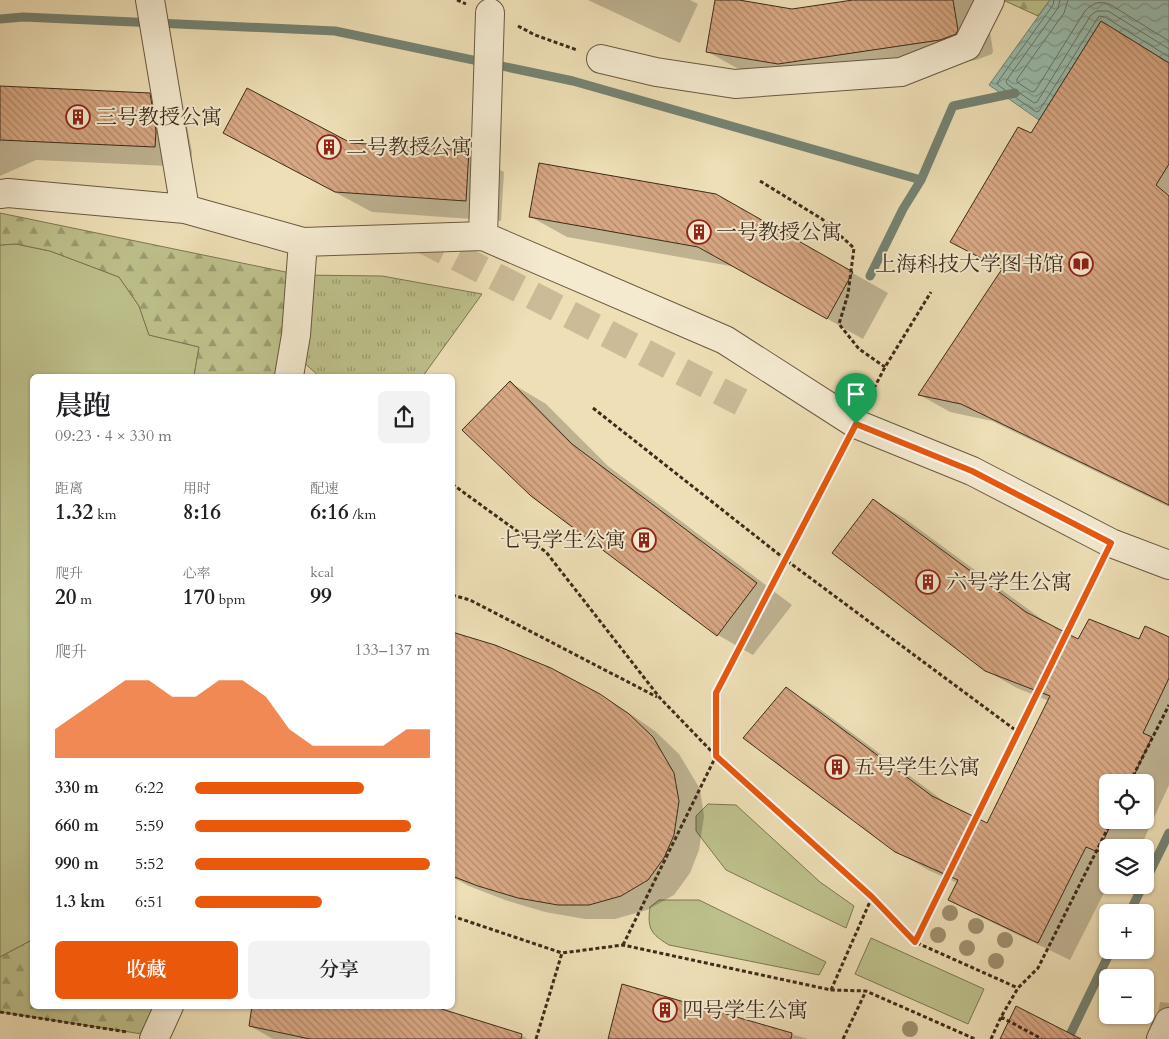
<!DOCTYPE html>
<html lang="zh">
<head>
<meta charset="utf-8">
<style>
	:root { --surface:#fff; --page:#f2f2f2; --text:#202124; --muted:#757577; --accent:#ea580c }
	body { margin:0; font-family:Cardo,"Noto Serif SC",serif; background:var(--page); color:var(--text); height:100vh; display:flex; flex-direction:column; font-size:19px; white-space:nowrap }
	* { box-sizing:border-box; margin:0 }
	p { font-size:16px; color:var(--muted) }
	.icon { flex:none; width:28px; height:28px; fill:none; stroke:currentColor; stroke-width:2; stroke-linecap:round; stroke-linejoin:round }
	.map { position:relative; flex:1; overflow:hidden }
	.details { position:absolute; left:30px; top:374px; width:425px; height:635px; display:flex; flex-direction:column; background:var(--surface); border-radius:8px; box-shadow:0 1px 4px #0004 }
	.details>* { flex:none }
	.fabs { position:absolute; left:1099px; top:774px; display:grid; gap:10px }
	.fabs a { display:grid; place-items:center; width:55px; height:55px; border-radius:8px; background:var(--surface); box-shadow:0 1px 4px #0004; font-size:25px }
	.pin { position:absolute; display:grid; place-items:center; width:42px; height:42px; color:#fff; margin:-51px -21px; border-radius:50% 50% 50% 0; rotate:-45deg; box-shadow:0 0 5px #0007 }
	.pin .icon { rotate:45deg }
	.round { display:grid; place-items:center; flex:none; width:52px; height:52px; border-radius:8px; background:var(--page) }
	.overview { display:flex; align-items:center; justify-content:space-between; height:85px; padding:0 25px }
	h1 { font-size:28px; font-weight:600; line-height:38px }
	.metrics { display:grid; grid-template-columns:repeat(3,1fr); gap:8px; height:85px; padding:5px 25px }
	.metrics div { display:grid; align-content:center }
	.metrics b { font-size:21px; font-weight:600 }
	.metrics small { font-size:14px; font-weight:400 }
	.metrics p { font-size:14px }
	.chart { height:140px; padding:10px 25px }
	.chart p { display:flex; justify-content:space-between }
	.chart svg { width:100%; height:90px; margin-top:5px; fill:var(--accent); opacity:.7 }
	.button { display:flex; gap:10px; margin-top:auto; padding:10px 25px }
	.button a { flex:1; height:58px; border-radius:8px; background:var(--accent); color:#fff; font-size:20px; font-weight:600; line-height:58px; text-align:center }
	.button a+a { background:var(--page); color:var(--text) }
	ul { padding:0 25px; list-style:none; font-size:16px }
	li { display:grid; grid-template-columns:80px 60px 1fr; align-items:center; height:38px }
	li i { height:12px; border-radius:6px; background:var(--accent) }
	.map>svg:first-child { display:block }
	.green { fill:#bdc08b; stroke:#7e7652 }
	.forest { fill:url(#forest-firs); stroke:#7e7652 }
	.park { fill:url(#park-tufts); stroke:#7e7652 }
	.water { fill:url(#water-waves); stroke:#758373 }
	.shadow { fill:#0003; fill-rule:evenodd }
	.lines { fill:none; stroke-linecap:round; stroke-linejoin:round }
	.shore { stroke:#6c7464; stroke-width:1 }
	.stream { stroke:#758373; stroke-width:9 }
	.building { fill:url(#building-back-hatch); stroke:#3f2b1a }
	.minor-tunnel { stroke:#cbbb97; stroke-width:28; stroke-dasharray:28 14; stroke-linecap:butt }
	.minor-casing { stroke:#6b5841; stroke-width:30 }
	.path { stroke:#3f2b1a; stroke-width:3; stroke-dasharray:4 2.5; stroke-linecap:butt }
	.minor { stroke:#f4ead0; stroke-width:28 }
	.path-bridge { stroke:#3f2b1a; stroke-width:3; stroke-dasharray:4 2.5; stroke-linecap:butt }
	.tree { fill:#9f9070 }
	.route-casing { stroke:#fff; stroke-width:10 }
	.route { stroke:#ea580c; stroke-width:6 }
	.labels { text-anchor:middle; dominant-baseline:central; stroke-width:4; stroke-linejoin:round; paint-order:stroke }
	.poi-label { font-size:21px; fill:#3f2b1a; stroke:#f4ead0; text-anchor:start }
</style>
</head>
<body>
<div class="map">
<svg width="1169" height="1039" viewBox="0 0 1169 1039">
	<defs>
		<pattern id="forest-firs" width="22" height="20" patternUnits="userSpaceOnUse" patternTransform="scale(1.25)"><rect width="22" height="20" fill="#bdc08b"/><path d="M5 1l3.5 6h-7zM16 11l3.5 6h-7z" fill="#9b9c71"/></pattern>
		<pattern id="park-tufts" width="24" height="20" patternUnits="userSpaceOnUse" patternTransform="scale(1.25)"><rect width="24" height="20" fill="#bdc08b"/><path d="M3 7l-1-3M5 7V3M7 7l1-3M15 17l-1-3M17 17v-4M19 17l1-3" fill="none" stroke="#9b9c71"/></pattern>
		<pattern id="water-waves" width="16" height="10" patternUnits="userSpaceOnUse" patternTransform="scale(1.25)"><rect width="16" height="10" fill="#99bdae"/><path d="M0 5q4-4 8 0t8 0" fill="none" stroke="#7e9a8d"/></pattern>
		<pattern id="building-back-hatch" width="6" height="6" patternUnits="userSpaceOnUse" patternTransform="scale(1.25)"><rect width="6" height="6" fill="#d8a884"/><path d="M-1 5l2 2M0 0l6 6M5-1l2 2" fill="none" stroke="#b1896b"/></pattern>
	</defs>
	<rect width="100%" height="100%" fill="#eedfb6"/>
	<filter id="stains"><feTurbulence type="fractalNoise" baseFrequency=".004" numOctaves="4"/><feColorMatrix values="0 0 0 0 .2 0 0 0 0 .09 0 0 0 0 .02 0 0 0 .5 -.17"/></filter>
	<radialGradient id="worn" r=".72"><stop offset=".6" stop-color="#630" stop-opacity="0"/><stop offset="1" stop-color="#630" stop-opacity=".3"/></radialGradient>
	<path class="green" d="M 16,244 L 50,251 L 119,277 L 139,306 L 149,335 L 199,347 L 194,376 L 32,376 L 32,940 L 0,957 L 0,245 Z
		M 708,804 L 736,805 L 820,882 L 854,906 L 846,928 L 726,870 L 696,831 L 696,816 Z
		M 659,900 L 699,900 L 826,962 L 819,975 L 669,945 C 651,934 647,929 650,907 Z
		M 871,938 L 984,989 L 968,1024 L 855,974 Z"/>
	<path class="forest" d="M 1003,0 L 1050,0 L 1038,16 Z
		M 0,213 L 300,275 L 289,376 L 194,376 L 199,347 L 149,335 L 139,306 L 119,277 L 50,251 L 16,244 L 0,245 Z
		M 32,940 L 32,1006 L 167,1006 L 155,1036 L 0,1012 L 0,957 Z"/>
	<path class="park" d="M 300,275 L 382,276 L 482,294 L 423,376 L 319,376 L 293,353 Z"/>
	<path class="water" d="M 1050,0 L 1169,0 L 1169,63 L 1101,21 L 1039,120 L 989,85 Z"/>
	<path class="shadow" d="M 588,0 L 690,0 L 698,4 L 680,43 Z
		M 717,0 L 731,0 L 792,10 L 861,0 L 974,0 L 986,7 L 993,51 L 992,54 L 976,60 L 815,84 L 744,72 L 708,52 Z
		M 1102,22 L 1169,63 L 1169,507 L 992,421 L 950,412 L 920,395 L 1003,270 L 952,241 L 1031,135 Z
		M 0,88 L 149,94 L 185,115 L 192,152 L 191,167 L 36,160 L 0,176 Z
		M 224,133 L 350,144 L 468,152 L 504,172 L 501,221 L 372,212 Z
		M 716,196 L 888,293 L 863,339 L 736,267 L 567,237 L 531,217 Z
		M 511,383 L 546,404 L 608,466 L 792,605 L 753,655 L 718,635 Z
		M 873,500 L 904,518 L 1051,626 L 1079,641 L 1169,639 L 1169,785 L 1140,848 L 1108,848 L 1108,885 L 1070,960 L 981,917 L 950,899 L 958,883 L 928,870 L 896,851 L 786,689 L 817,707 L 953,808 L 987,825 L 1049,701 L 1017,688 L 985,670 ZM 1108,782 L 1145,782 L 1145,820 L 1108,820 Z
		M 452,634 L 599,695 L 626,711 L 655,731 L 679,754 L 700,789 L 704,816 L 699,850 L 690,873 L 674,895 L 647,910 L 615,919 L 585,919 L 545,912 L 505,900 L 469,886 L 452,877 Z
		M 623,986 L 805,1038 L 808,1039 L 609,1039 Z
		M 1160,1002 L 1169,1003 L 1169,1018 L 1158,1012 Z
		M 250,1026 L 521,1035 L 528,1039 L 273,1039 Z"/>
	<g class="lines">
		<path class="shore" d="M 1054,0 L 1053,5 L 997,83 L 998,85 L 1036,112 L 1039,111 L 1099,16 L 1105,17 L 1169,57
			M 1060,0 L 1058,8 L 1006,81 L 1007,84 L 1034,103 L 1037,102 L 1091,15 L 1097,11 L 1108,11 L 1169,49
			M 1068,0 L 1064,13 L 1017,79 L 1017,82 L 1032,92 L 1035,91 L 1085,11 C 1092,3 1101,0 1111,5 L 1169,41"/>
		<path class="stream" d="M 0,19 L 23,17 L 335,31 L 573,81 L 921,180 L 953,106 L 1015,93
			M 870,276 L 903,209 L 921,180
			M 1145,882 L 1169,833
			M 1130,912 L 1143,885
			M 1068,1039 L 1111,950"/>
	</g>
	<path class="building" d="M 715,0 L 739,0 L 792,9 L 853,0 L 953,0 L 958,30 L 956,34 L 940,40 L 778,64 L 706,52 Z
		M 1101,21 L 1169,63 L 1169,164 L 1156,185 L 1169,196 L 1169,505 L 961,404 L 918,395 L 1002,269 L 950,242 L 1018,127 L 1031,133 Z
		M 0,86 L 150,93 L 156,131 L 155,147 L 0,140 Z
		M 247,88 L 351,143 L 469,150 L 466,201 L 335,192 L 223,133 Z
		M 539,163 L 716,194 L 853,272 L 827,319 L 698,247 L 529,217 Z
		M 510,381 L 572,444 L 757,583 L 717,636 L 531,496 L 462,430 Z
		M 873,499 L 1026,612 L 1078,639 L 1089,619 L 1139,639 L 1145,626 L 1169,637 L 1169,678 L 1143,733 L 1152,737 L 1131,782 L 1108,782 L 1108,820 L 1113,820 L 1098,852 L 1086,847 L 1038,943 L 948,900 L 958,880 L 895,852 L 743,738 L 786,687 L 932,796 L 987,823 L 1050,696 L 985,671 L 832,553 Z
		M 452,632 L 495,645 L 551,668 L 600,694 L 629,714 L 653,737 L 674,773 L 679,801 L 674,835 L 664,858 L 648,880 L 621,896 L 589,905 L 558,905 L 518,898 L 478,886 L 452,876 Z
		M 622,984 L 792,1033 L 791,1039 L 608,1039 Z
		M 252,1006 L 432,1006 L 522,1034 L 521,1039 L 310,1039 L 249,1026 Z
		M 1016,1006 L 1081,1039 L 1000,1039 Z"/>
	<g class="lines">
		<path class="minor-tunnel" d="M 420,238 L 741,402"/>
		<g class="minor-casing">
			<path id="minor" d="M 150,0 L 185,209
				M 601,59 L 656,72 L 735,84 L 901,72 L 967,46 L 990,0
				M 0,194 L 8,193 L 185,209 L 303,242 L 296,335 L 289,376
				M 483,236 L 490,13
				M 303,242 L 483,236 L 725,340 L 856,424 L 972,471 L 1111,543 L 1169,565
				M 154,1039 L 169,1006
				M 1161,1039 L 1169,1022"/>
		</g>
		<path class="path" d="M 457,0 L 466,4
			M 518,26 L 535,35 L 577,50
			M 760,181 L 822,219 L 854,248 L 848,294 L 839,324 L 859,349 L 885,367
			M 868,400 L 885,367 L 931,292
			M 593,408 L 786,560 L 1018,732
			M 452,484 L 546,552 L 660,698 L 716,756 L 872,897 L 915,942 L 1018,988
			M 452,595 L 470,600 L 657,697
			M 716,755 L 715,693 L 844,448
			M 1130,782 L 1169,705
			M 452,916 L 562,953
			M 915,942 L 1099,568
			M 831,990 L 872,897
			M 0,1012 L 127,1032
			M 1001,1017 L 1042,1039
			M 536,1039 L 562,953 L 623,945 L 831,990 L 866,991 L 975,1039
			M 843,1039 L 866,991
			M 991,1039 L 1001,1017 L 1018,988 L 1038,968 L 1112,820"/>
		<use href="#minor" class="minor"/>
		<path class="path-bridge" d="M 623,945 L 716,756"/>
	</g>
	<g class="tree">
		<circle cx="950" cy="913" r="8"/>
		<circle cx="976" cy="926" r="8"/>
		<circle cx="938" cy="935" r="8"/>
		<circle cx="1005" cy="940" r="8"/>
		<circle cx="967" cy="948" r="8"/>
		<circle cx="996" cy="961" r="8"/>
		<circle cx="910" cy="1029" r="8"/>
	</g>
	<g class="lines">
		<g class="route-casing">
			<path id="route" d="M 856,424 L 972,471 L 1111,543 L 915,942 L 872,897 L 716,756 L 716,693 Z"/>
		</g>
		<use href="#route" class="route"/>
	</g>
	<defs>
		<g id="building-ring" transform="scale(1.25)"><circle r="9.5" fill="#f4ead0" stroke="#8f2418" stroke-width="1.5"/><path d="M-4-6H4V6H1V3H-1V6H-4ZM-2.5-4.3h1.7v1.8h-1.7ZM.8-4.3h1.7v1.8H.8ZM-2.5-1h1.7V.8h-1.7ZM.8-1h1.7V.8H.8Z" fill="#8f2418"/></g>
		<g id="library-ring" transform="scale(1.25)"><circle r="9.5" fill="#f4ead0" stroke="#8f2418" stroke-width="1.5"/><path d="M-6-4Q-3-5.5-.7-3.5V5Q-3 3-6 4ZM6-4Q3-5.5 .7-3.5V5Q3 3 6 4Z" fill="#8f2418"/></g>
	</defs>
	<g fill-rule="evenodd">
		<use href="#building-ring" x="78" y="117"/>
		<use href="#building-ring" x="329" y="147"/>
		<use href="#building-ring" x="699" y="232"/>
		<use href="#library-ring" x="1081" y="264"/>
		<use href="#building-ring" x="644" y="540"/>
		<use href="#building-ring" x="928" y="582"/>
		<use href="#building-ring" x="837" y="767"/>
		<use href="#building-ring" x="665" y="1010"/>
	</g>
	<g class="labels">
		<g class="poi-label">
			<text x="96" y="117">三号教授公寓</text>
			<text x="346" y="147">二号教授公寓</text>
			<text x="716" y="232">一号教授公寓</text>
			<text x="1064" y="264" text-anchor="end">上海科技大学图书馆</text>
			<text x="626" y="540" text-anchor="end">七号学生公寓</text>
			<text x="946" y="582">六号学生公寓</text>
			<text x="854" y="767">五号学生公寓</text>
			<text x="682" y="1010">四号学生公寓</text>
		</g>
	</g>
	<rect width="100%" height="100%" filter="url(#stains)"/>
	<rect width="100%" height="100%" fill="url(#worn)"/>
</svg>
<div class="fabs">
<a><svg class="icon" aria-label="locate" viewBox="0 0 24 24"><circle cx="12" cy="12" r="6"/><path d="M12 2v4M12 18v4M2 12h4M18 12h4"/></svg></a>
<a><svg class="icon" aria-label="layers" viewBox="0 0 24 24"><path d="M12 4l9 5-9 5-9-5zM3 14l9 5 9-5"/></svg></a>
<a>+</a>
<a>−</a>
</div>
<div class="pin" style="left:856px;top:424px;background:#1e9e55"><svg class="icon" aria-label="arrive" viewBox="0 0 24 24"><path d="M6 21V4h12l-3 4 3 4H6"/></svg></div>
<section class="details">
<div class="overview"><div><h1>晨跑</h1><p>09:23 · 4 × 330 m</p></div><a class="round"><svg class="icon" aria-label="share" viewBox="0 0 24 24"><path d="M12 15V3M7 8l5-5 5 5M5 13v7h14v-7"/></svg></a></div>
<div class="metrics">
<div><p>距离</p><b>1.32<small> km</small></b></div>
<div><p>用时</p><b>8:16</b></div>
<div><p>配速</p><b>6:16<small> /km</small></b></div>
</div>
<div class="metrics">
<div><p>爬升</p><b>20<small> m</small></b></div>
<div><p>心率</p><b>170<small> bpm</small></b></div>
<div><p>kcal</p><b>99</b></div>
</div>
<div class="chart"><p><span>爬升</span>133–137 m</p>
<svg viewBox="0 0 160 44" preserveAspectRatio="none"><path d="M0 44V30L10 22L20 14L30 6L40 6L50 14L60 14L70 6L80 6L90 14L100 30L110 38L120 38L130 38L140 38L150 30L160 30V44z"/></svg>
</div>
<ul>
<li><b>330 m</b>6:22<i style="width:72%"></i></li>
<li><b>660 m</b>5:59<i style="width:92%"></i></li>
<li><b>990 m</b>5:52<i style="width:100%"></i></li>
<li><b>1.3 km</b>6:51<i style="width:54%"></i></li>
</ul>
<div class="button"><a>收藏</a><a>分享</a></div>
</section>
</div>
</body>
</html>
